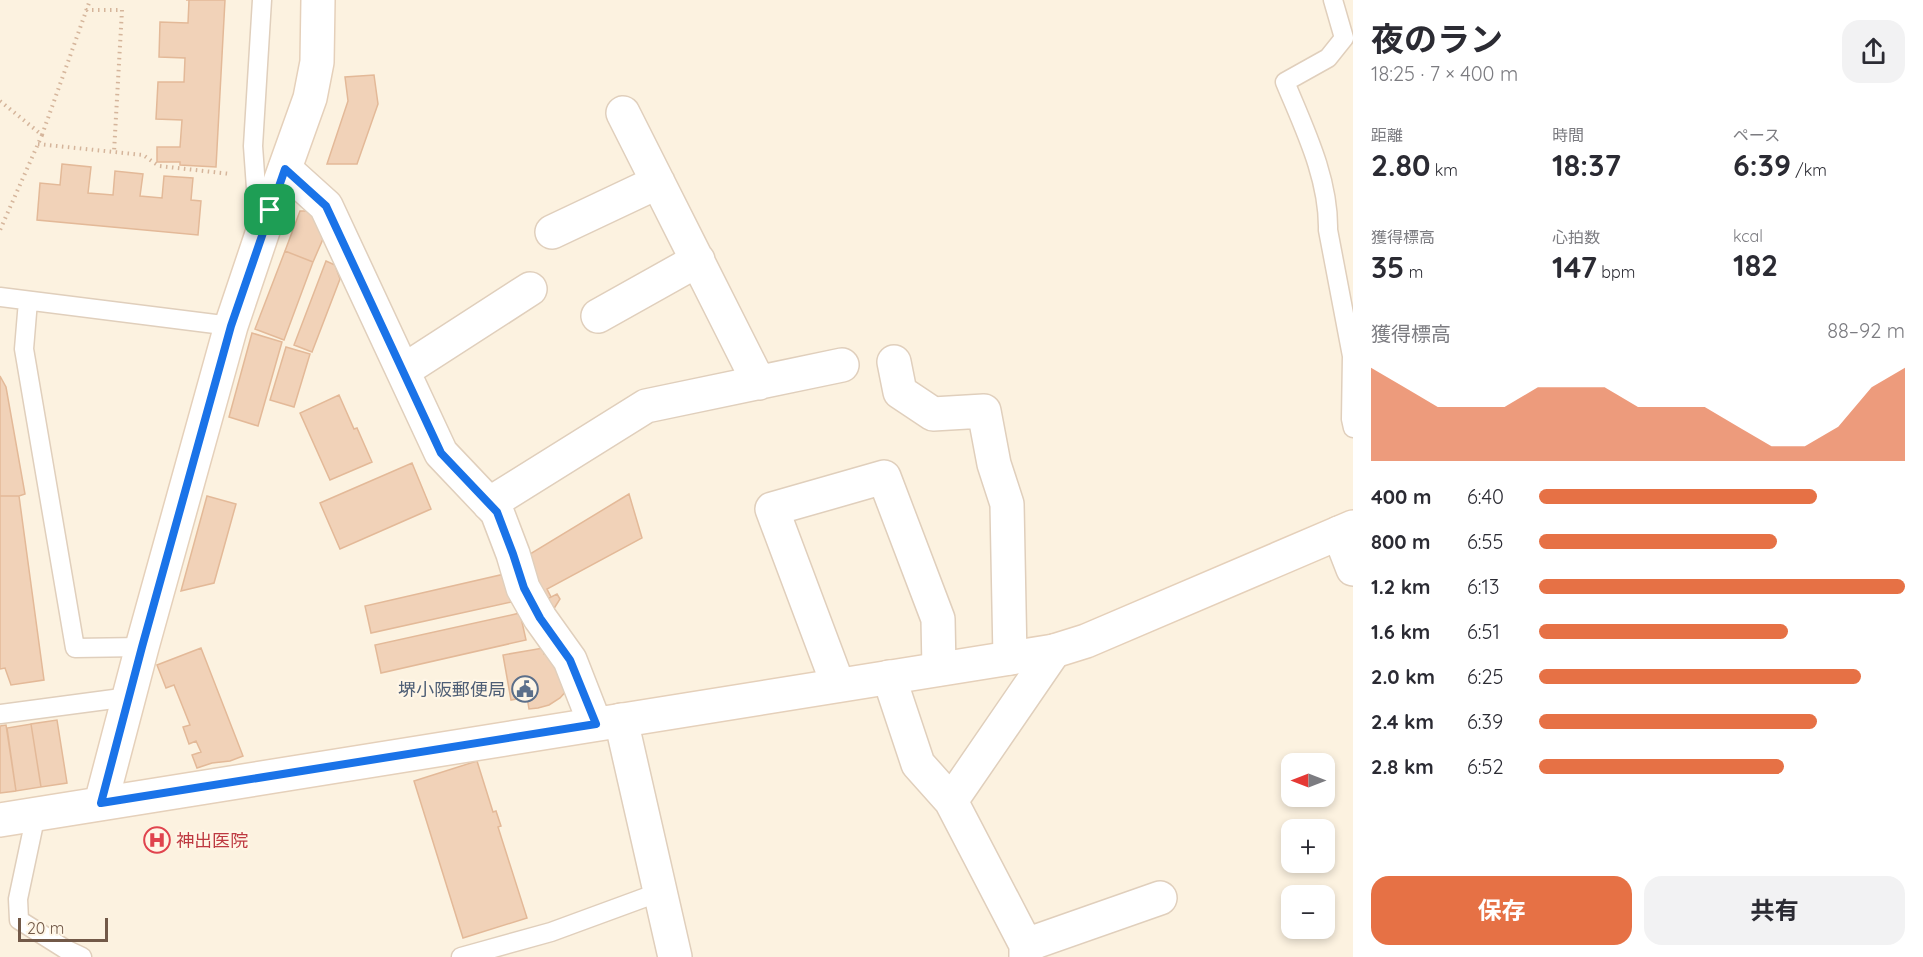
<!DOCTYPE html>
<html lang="ja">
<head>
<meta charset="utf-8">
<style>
	:root { --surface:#fff; --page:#f2f2f3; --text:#2b2b33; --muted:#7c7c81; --accent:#e67145 }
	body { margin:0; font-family:Quicksand,"Noto Sans JP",sans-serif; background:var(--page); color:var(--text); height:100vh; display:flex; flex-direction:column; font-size:22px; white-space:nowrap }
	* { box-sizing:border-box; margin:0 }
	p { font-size:20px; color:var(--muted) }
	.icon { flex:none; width:33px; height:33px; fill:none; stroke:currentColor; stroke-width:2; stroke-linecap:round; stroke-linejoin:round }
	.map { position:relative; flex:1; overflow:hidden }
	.details { display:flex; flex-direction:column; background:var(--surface); width:570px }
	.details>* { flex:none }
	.needle { width:39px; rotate:270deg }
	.tools { position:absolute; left:1281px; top:753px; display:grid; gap:12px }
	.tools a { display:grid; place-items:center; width:54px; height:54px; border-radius:12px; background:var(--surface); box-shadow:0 3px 9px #0003; font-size:30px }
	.scale { position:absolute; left:18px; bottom:15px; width:90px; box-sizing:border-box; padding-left:6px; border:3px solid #725948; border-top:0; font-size:16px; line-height:21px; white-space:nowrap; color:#725948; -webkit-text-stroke:4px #fff6e6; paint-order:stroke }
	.pin { position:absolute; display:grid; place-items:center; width:51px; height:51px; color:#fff; margin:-26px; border-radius:12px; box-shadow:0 3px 9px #0006 }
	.round { display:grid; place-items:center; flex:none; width:63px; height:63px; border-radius:18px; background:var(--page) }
	.headline { display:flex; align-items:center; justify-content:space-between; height:102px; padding:0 18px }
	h1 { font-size:33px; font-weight:700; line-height:45px }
	.figures { display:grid; grid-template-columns:repeat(3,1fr); gap:9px; height:102px; padding:6px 18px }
	.figures div { display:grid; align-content:center }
	.figures b { font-size:30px; font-weight:700 }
	.figures small { font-size:16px; font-weight:400 }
	.figures p { font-size:16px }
	.chart { height:168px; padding:12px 18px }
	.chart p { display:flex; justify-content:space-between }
	.chart svg { width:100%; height:108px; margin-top:6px; fill:var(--accent); opacity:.7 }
	.primary-button { display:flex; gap:12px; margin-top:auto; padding:12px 18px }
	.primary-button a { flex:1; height:69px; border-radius:18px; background:var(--accent); color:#fff; font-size:24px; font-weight:700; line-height:69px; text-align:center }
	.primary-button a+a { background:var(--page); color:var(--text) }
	ul { padding:0 18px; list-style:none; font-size:20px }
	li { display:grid; grid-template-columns:96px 72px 1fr; align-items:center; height:45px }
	li i { height:15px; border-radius:8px; background:var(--accent) }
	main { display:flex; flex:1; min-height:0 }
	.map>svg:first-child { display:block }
	.building { fill:#f1d2b8; stroke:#e3b998; stroke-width:1.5 }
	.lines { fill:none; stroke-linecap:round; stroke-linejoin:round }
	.lane-casing { stroke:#e0cfbc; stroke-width:21 }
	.street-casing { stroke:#e0cfbc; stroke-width:36 }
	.secondary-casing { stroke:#e5d0ba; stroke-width:36 }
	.path { stroke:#d5b59b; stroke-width:4; stroke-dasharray:1.5 4.5; stroke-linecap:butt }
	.lane { stroke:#fff; stroke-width:18 }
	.street { stroke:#fff; stroke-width:33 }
	.secondary { stroke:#fff; stroke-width:33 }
	.route-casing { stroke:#fff; stroke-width:12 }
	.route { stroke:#1a73e8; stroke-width:8 }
	.labels { text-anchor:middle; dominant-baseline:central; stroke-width:4.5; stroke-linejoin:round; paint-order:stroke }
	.service-label { font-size:18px; fill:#4e5e75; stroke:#fff6e6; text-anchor:end }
	.health-label { font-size:18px; fill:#be3a42; stroke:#fff6e6; text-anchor:start }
</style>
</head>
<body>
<main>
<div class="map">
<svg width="1353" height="957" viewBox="0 0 1353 957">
	<rect width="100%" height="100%" fill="#fcf2e0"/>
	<path class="building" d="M 186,0 L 225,0 L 216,167 L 180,165 L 180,162 L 157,162 L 157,147 L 180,147 L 182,120 L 156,119 L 158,82 L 184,82 L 185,58 L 159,57 L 160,22 L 188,23 L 189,0 Z
		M 374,75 L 378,104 L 357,164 L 327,164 L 348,101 L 345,77 Z
		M 62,164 L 91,167 L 88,193 L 113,195 L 115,171 L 143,174 L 140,196 L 162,198 L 164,176 L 193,178 L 191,200 L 201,201 L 198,235 L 37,220 L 40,183 L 60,185 Z
		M 300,211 L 312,211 L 326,232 L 313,262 L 285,251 Z
		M 285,251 L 313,262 L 284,340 L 255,329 Z
		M 326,261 L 335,265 L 340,279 L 312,352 L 294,345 Z
		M 252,333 L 282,342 L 258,426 L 229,417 Z
		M 286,347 L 310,354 L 294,407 L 270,400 Z
		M 0,376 L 6,387 L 25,494 L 19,496 L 0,496 Z
		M 339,395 L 354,429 L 357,428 L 372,462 L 330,480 L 300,413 Z
		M 412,463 L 431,509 L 340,549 L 320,503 Z
		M 629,494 L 642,538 L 547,589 L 551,597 L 543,601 L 525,557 Z
		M 0,496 L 19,496 L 44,680 L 11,685 L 5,668 L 0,669 Z
		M 207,496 L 236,504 L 214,583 L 181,591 Z
		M 509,573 L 516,601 L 371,633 L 365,606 Z
		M 557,594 L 560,599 L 550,615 L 543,601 Z
		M 520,613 L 526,640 L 381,673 L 375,645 Z
		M 201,648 L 243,756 L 230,761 L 212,763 L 197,768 L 192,755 L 201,752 L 196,741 L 189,744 L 183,727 L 190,725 L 174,685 L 166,688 L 157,665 Z
		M 543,648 L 544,654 L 551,653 L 568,689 L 560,698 L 549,705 L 538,708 L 529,709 L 527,697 L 511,700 L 503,655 Z
		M 57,720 L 67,783 L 41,787 L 31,724 Z
		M 31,724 L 41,787 L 16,791 L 7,728 Z
		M 6,725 L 16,791 L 0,793 L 0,726 Z
		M 477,761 L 493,812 L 496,811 L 501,826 L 498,827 L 527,918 L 463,938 L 414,781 Z"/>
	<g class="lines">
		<g class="lane-casing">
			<path id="lane" d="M 262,0 L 253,146 L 256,188 L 270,210
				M 1333,0 L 1344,38 L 1328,58 L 1285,82 C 1304,128 1329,178 1328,230 L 1352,356 L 1351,419 L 1353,428
				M 0,297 L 231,326
				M 28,301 L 24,349 L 75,648 L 142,647
				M 0,714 L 129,697
				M 36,814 L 18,899 L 19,920 L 65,949 L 82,957
				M 461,957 L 551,932 L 660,892"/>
		</g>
		<g class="street-casing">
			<path id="street" d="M 623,113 L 759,383
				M 285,169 L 326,206 L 441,453 L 497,512 L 513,554 L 523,588 L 540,618 L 570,660 L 595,724
				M 552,232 L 658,182
				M 598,316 L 698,260
				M 894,362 L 900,392 L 933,414 L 984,411 L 994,464 L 1007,504 L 1010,658
				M 403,371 L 530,289
				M 489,504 L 646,406 L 842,365
				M 1339,533 L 1353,569
				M 889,677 L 918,764 L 951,801
				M 838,685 L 772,509 L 884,477 L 938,619 L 939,669
				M 621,720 L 675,957
				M 1026,945 L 1160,898
				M 1026,957 L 1026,945 L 951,801 L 1054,651"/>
		</g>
		<g class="secondary-casing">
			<path id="secondary" d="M 101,803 L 142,647 L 231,326 L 270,210 L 310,98 L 317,62 L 318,0
				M 0,820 L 1054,651 L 1086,641 L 1353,527"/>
		</g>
		<path class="path" d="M 86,10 L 122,10 L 114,152
			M 0,101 L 42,135 L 0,230
			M 42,135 L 90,0
			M 38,144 L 143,155 L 159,166 L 231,174"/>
		<use href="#lane" class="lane"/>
		<use href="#street" class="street"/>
		<use href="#secondary" class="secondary"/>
	</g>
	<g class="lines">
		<g class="route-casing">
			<path id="route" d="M 285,169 L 326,206 L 441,453 L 497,512 L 513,554 L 524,588 L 540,618 L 570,660 L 596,724 L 101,803 L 142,647 L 231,326 Z"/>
		</g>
		<use href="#route" class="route"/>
	</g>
	<defs>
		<g id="civic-ring" transform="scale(1.35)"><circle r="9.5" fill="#fff6e6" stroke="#5c6f8a" stroke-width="1.5"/><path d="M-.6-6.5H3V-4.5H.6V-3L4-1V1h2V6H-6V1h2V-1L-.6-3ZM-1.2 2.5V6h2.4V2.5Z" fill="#5c6f8a"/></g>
		<g id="hospital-ring" transform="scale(1.35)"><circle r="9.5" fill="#fff6e6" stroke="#e0444e" stroke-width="1.5"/><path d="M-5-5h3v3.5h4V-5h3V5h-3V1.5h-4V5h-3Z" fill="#e0444e"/></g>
	</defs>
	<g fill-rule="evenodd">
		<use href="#civic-ring" x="525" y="689"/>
		<use href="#hospital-ring" x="157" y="840"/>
	</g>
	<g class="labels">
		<g class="service-label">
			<text x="506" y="689">堺小阪郵便局</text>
		</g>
		<g class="health-label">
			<text x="176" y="840">神出医院</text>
		</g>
	</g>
</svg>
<div class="tools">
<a><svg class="needle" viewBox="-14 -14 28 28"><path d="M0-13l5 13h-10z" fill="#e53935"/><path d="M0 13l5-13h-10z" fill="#7c7c81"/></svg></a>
<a>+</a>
<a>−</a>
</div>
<div class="scale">20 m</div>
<div class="pin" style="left:270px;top:210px;background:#1e9e55"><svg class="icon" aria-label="arrive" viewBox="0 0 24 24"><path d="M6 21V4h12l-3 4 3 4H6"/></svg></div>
</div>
<section class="details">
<div class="headline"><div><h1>夜のラン</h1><p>18:25 · 7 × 400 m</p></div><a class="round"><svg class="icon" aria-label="share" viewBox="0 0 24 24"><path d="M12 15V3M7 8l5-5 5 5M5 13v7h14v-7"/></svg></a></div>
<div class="figures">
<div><p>距離</p><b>2.80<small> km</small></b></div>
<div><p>時間</p><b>18:37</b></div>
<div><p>ペース</p><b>6:39<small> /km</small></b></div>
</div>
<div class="figures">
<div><p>獲得標高</p><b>35<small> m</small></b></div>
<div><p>心拍数</p><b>147<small> bpm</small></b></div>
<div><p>kcal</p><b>182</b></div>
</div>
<div class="chart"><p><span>獲得標高</span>88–92 m</p>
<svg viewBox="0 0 160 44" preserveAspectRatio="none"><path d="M0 44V6L10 14L20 22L30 22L40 22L50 14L60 14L70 14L80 22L90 22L100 22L110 30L120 38L130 38L140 30L150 14L160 6V44z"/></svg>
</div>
<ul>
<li><b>400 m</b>6:40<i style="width:76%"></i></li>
<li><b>800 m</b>6:55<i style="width:65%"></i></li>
<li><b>1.2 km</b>6:13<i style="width:100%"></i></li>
<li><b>1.6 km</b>6:51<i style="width:68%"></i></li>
<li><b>2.0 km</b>6:25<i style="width:88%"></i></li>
<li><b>2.4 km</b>6:39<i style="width:76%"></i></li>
<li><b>2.8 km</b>6:52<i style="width:67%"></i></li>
</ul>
<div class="primary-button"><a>保存</a><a>共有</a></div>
</section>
</main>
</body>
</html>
